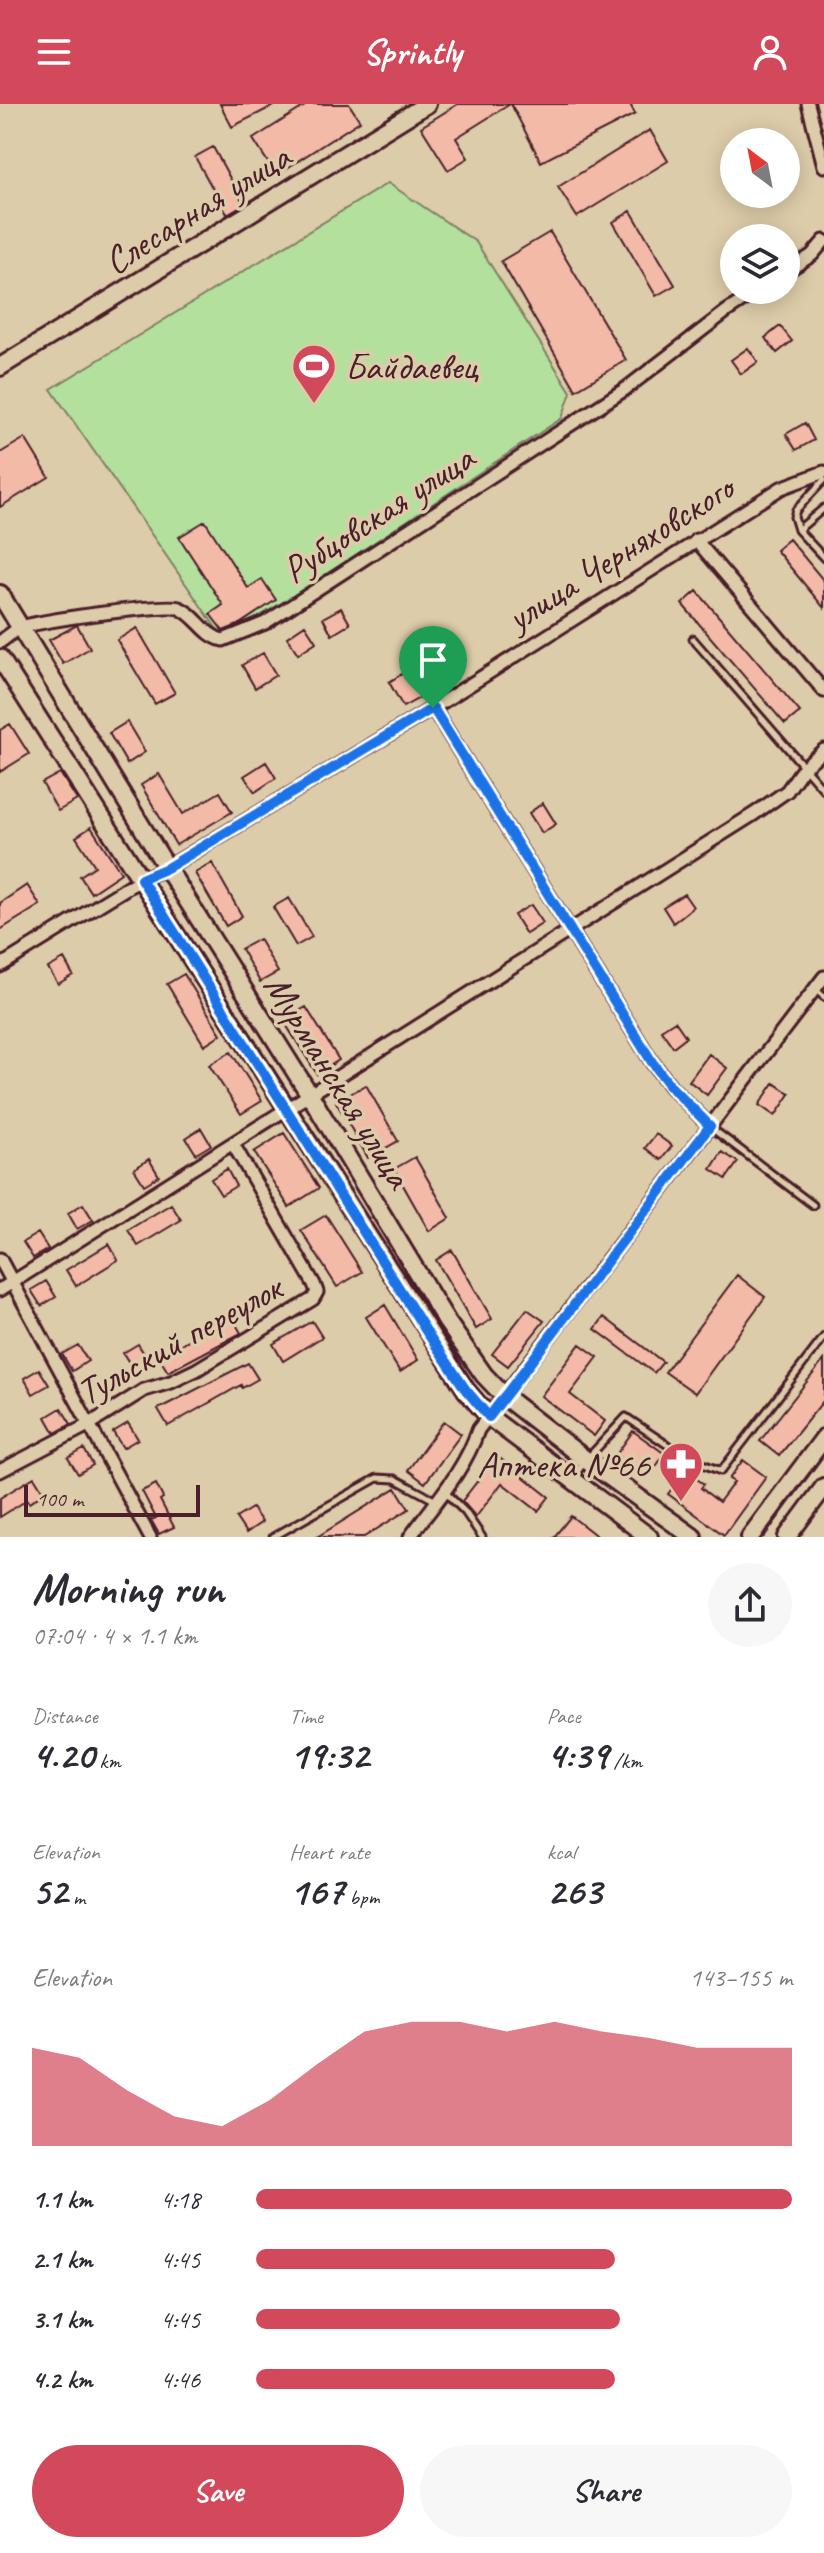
<!DOCTYPE html>
<html lang="en">
<head>
<meta charset="utf-8">
<style>
	:root { --surface:#fff; --page:#f7f7f7; --text:#2b2b33; --muted:#7c7c81; --accent:#d1495b }
	body { margin:0; font-family:Caveat,sans-serif; background:var(--page); color:var(--text); height:100vh; display:flex; flex-direction:column; font-size:30px; white-space:nowrap }
	* { box-sizing:border-box; margin:0 }
	p { font-size:26px; color:var(--muted) }
	.icon { flex:none; width:44px; height:44px; fill:none; stroke:currentColor; stroke-width:2; stroke-linecap:round; stroke-linejoin:round }
	.map { position:relative; height:1433px; overflow:hidden }
	.panel { display:flex; flex-direction:column; background:var(--surface); flex:1 }
	.panel>* { flex:none }
	.needle { width:52px; rotate:328deg }
	.controls { position:absolute; left:720px; top:24px; display:grid; gap:16px }
	.controls a { display:grid; place-items:center; width:80px; height:80px; border-radius:50%; background:var(--surface); box-shadow:0 4px 20px #0003; font-size:40px }
	.scale { position:absolute; left:24px; bottom:20px; width:176px; box-sizing:border-box; padding-left:8px; border:4px solid #4a1f2b; border-top:0; font-size:22px; line-height:28px; white-space:nowrap; color:#4a1f2b; -webkit-text-stroke:6px #ddcca9; paint-order:stroke }
	.pin { position:absolute; display:grid; place-items:center; width:68px; height:68px; color:#fff; margin:-82px -34px; border-radius:50% 50% 50% 0; rotate:-45deg; box-shadow:0 0 8px #0007 }
	.pin .icon { rotate:45deg }
	.round { display:grid; place-items:center; flex:none; width:84px; height:84px; border-radius:42px; background:var(--page) }
	.summary { display:flex; align-items:center; justify-content:space-between; height:136px; padding:0 32px }
	h1 { font-size:44px; font-weight:700; line-height:60px }
	.figures { display:grid; grid-template-columns:repeat(3,1fr); gap:12px; height:136px; padding:8px 32px }
	.figures div { display:grid; align-content:center }
	.figures b { font-size:40px; font-weight:700 }
	.figures small { font-size:22px; font-weight:400 }
	.figures p { font-size:22px }
	.chart { height:224px; padding:16px 32px }
	.chart p { display:flex; justify-content:space-between }
	.chart svg { width:100%; height:144px; margin-top:8px; fill:var(--accent); opacity:.7 }
	.cta { display:flex; gap:16px; margin-top:auto; padding:16px 32px }
	.cta a { flex:1; height:92px; border-radius:48px; background:var(--accent); color:#fff; font-size:32px; font-weight:700; line-height:92px; text-align:center }
	.cta a+a { background:var(--page); color:var(--text) }
	ul { padding:0 32px; list-style:none; font-size:26px }
	li { display:grid; grid-template-columns:128px 96px 1fr; align-items:center; height:60px }
	li i { height:20px; border-radius:10px; background:var(--accent) }
	header { display:flex; justify-content:space-between; align-items:center; height:104px; padding:0 32px; background:var(--accent); color:#fff; font-size:36px; font-weight:700 }
	.map>svg:first-child { display:block }
	.green { fill:#b4e09e; stroke:#7f8064; stroke-width:2 }
	.building { fill:#f2baa7; stroke:#4a1f2b; stroke-width:2 }
	.lines { fill:none; stroke-linecap:round; stroke-linejoin:round }
	.lane-casing { stroke:#4a1f2b; stroke-width:11 }
	.street-casing { stroke:#4a1f2b; stroke-width:17 }
	.secondary-casing { stroke:#4a1f2b; stroke-width:22 }
	.lane { stroke:#ddcca9; stroke-width:5 }
	.street { stroke:#ddcca9; stroke-width:11 }
	.secondary { stroke:#ddcca9; stroke-width:16 }
	.tram { stroke:#4a1f2b; stroke-width:2 }
	.route-casing { stroke:#fff; stroke-width:16 }
	.route { stroke:#1a73e8; stroke-width:10 }
	.labels { text-anchor:middle; dominant-baseline:central; stroke-width:7; stroke-linejoin:round; paint-order:stroke }
	.street-label { font-size:38px; fill:#4a1f2b; stroke:#ddcca9 }
	.poi-label { font-size:38px; fill:#4a1f2b; stroke:#ddcca9; text-anchor:start }
</style>
</head>
<body>
<header><svg class="icon" aria-label="menu" viewBox="0 0 24 24"><path d="M4 6h16M4 12h16M4 18h16"/></svg>Sprintly<svg class="icon" aria-label="person" viewBox="0 0 24 24"><circle cx="12" cy="8" r="4"/><path d="M4 21q1-7 8-7t8 7"/></svg></header>
<div class="map">
<svg width="824" height="1433" viewBox="0 0 824 1433">
	<rect width="100%" height="100%" fill="#ddcca9"/>
	<filter id="ink" filterUnits="userSpaceOnUse"><feTurbulence type="fractalNoise" baseFrequency=".0125" numOctaves="2"/><feDisplacementMap in="SourceGraphic" scale="16" xChannelSelector="R" yChannelSelector="G"/><feConvolveMatrix kernelMatrix="1 2 1 2 8 2 1 2 1" color-interpolation-filters="sRGB"/></filter>
	<g filter="url(#ink)">
		<path class="green" d="M 388,79 L 476,138 L 571,288 L 562,314 L 295,491 L 223,534 L 51,285 Z"/>
		<path class="building" d="M 220,0 L 277,0 L 232,23 Z
			M 308,0 L 349,0 L 360,17 L 276,71 L 253,35 Z
			M 458,0 L 510,0 L 456,34 L 468,54 L 448,66 L 421,23 Z
			M 511,0 L 630,0 L 635,10 L 541,58 Z
			M 650,26 L 668,57 L 577,113 L 558,83 Z
			M 213,43 L 244,100 L 227,110 L 195,53 Z
			M 631,107 L 675,181 L 656,192 L 613,118 Z
			M 550,128 L 626,256 L 576,286 L 501,157 Z
			M 780,222 L 792,237 L 777,249 L 765,234 Z
			M 748,244 L 758,258 L 741,270 L 731,256 Z
			M 805,319 L 814,336 L 796,346 L 786,330 Z
			M 25,334 L 49,373 L 0,403 L 0,349 Z
			M 205,417 L 248,484 L 262,475 L 276,496 L 238,521 L 223,527 L 210,510 L 223,501 L 179,433 Z
			M 789,435 L 824,477 L 824,504 L 776,446 Z
			M 697,487 L 800,608 L 785,620 L 682,500 Z
			M 341,504 L 350,520 L 332,531 L 323,514 Z
			M 77,521 L 90,544 L 63,560 L 49,536 Z
			M 305,521 L 316,538 L 298,550 L 287,533 Z
			M 137,524 L 175,589 L 155,600 L 117,536 Z
			M 263,549 L 276,571 L 255,584 L 242,561 Z
			M 407,567 L 421,593 L 403,603 L 389,578 Z
			M 127,618 L 145,648 L 127,660 L 109,629 Z
			M 10,620 L 29,650 L 0,668 L 0,626 Z
			M 266,658 L 276,674 L 255,688 L 244,672 Z
			M 60,669 L 77,696 L 58,707 L 42,679 Z
			M 159,670 L 183,710 L 220,688 L 232,708 L 176,741 L 141,681 Z
			M 543,699 L 556,720 L 542,729 L 529,709 Z
			M 91,723 L 121,769 L 91,789 L 80,772 L 95,762 L 76,733 Z
			M 212,759 L 242,812 L 226,822 L 195,769 Z
			M 27,781 L 40,801 L 0,826 L 0,799 Z
			M 684,790 L 693,803 L 673,819 L 663,803 Z
			M 289,794 L 312,833 L 296,842 L 273,803 Z
			M 531,801 L 543,819 L 526,830 L 514,811 Z
			M 259,835 L 278,868 L 260,878 L 241,845 Z
			M 64,855 L 73,871 L 58,880 L 48,864 Z
			M 184,870 L 221,930 L 204,941 L 167,880 Z
			M 306,903 L 339,956 L 317,970 L 283,916 Z
			M 675,917 L 686,933 L 673,943 L 661,926 Z
			M 231,948 L 262,997 L 241,1010 L 209,961 Z
			M 709,950 L 727,964 L 707,991 L 689,977 Z
			M 774,979 L 790,990 L 775,1012 L 759,1001 Z
			M 366,981 L 398,1037 L 368,1054 L 336,998 Z
			M 201,1024 L 211,1041 L 196,1050 L 186,1034 Z
			M 284,1029 L 319,1084 L 289,1103 L 254,1048 Z
			M 656,1030 L 672,1042 L 661,1056 L 645,1044 Z
			M 722,1048 L 738,1058 L 726,1075 L 711,1065 Z
			M 415,1053 L 450,1114 L 429,1127 L 394,1065 Z
			M 149,1055 L 159,1072 L 144,1081 L 134,1065 Z
			M 227,1065 L 236,1082 L 221,1091 L 211,1075 Z
			M 83,1100 L 93,1116 L 77,1125 L 68,1109 Z
			M 171,1100 L 181,1116 L 138,1142 L 128,1126 Z
			M 326,1111 L 362,1168 L 337,1183 L 301,1126 Z
			M 38,1129 L 48,1145 L 33,1154 L 23,1138 Z
			M 109,1140 L 118,1156 L 76,1182 L 66,1166 Z
			M 452,1146 L 492,1215 L 476,1225 L 436,1156 Z
			M 737,1171 L 765,1193 L 695,1289 L 665,1268 Z
			M 46,1177 L 56,1193 L 41,1202 L 31,1186 Z
			M 385,1201 L 418,1256 L 400,1268 L 366,1213 Z
			M 527,1205 L 544,1217 L 508,1262 L 492,1250 Z
			M 232,1213 L 241,1229 L 168,1268 L 158,1252 L 204,1228 L 205,1230 Z
			M 604,1213 L 663,1258 L 654,1269 L 595,1225 Z
			M 312,1217 L 322,1233 L 283,1257 L 273,1240 Z
			M 138,1240 L 148,1256 L 133,1265 L 123,1249 Z
			M 580,1240 L 598,1253 L 570,1290 L 605,1317 L 594,1332 L 541,1292 Z
			M 78,1241 L 88,1257 L 72,1267 L 62,1250 Z
			M 824,1256 L 824,1296 L 779,1352 L 760,1337 Z
			M 248,1259 L 258,1275 L 242,1284 L 241,1281 L 168,1322 L 158,1305 Z
			M 39,1265 L 49,1281 L 33,1290 L 24,1274 Z
			M 61,1304 L 71,1320 L 55,1329 L 46,1313 Z
			M 444,1317 L 461,1330 L 425,1379 L 408,1366 Z
			M 128,1319 L 138,1335 L 123,1344 L 113,1328 Z
			M 633,1327 L 665,1350 L 648,1373 L 616,1351 Z
			M 84,1345 L 93,1361 L 78,1370 L 68,1354 Z
			M 497,1352 L 549,1393 L 538,1407 L 502,1379 L 476,1413 L 462,1397 Z
			M 743,1356 L 766,1373 L 724,1431 L 668,1390 L 685,1367 L 704,1380 L 701,1384 L 719,1398 L 734,1378 L 729,1375 Z
			M 34,1373 L 44,1389 L 29,1399 L 27,1396 L 0,1413 L 0,1394 Z
			M 156,1380 L 163,1394 L 160,1396 L 174,1423 L 159,1430 L 151,1416 L 156,1414 L 142,1387 Z
			M 396,1384 L 409,1405 L 364,1433 L 317,1433 Z
			M 252,1404 L 262,1418 L 246,1429 L 236,1414 Z
			M 571,1412 L 598,1433 L 554,1433 Z"/>
		<g class="lines">
			<g class="lane-casing">
				<path id="lane" d="M 824,376 L 796,406 L 794,413 L 798,426 L 824,454
					M 798,426 L 824,404
					M 693,535 L 824,686
					M 815,885 L 824,893
					M 710,1023 L 813,1101
					M 574,1372 L 586,1356 L 626,1313 L 687,1354 L 721,1367 L 824,1233
					M 445,1388 L 465,1408 L 482,1433
					M 273,1433 L 377,1374 L 395,1375 L 436,1397"/>
			</g>
			<g class="street-casing">
				<path id="street" d="M 808,0 L 824,62
					M 786,168 L 812,151 L 824,137
					M 696,436 L 824,587
					M 0,538 C 6,534 13,527 20,524 C 34,517 166,499 179,504 C 197,511 203,531 223,536 L 265,519 L 624,286 L 727,207 L 759,186
					M 433,604 L 652,958 L 671,983 L 710,1022
					M 0,862 L 141,775 L 167,764 L 433,604 L 781,384 L 824,368
					M 0,1155 L 150,1433
					M 0,1186 L 754,710 L 787,687 L 804,663 L 824,646
					M 0,1367 L 90,1320 L 144,1286 L 171,1278 L 196,1266 L 313,1195 L 317,1188 L 314,1180 L 233,1040
					M 410,1433 C 434,1400 465,1366 478,1326 L 824,873"/>
			</g>
			<g class="secondary-casing">
				<path id="secondary" d="M 0,263 L 427,0
					M 0,490 L 167,764 L 310,991 L 447,1218 L 484,1271 L 505,1293 L 586,1356 L 693,1433
					M 0,554 L 466,1286 L 489,1313 L 649,1433
					M 750,1433 L 824,1334
					M 787,1433 L 824,1383"/>
			</g>
			<use href="#lane" class="lane"/>
			<use href="#street" class="street"/>
			<use href="#secondary" class="secondary"/>
			<path class="tram" d="M 764,1433 L 824,1351"/>
		</g>
	</g>
	<g class="lines" filter="url(#ink)">
		<g class="route-casing">
			<path id="route" d="M 433,604 L 652,958 L 671,983 L 710,1022 L 489,1313 L 466,1286 L 428,1230 L 141,775 L 167,764 Z"/>
		</g>
		<use href="#route" class="route"/>
	</g>
	<defs>
		<g id="stadium-pin" transform="scale(2.3)"><path d="M0 17L-7.5 6A9.5 9.5 0 1 1 7.5 6Z" fill="#d1495b" stroke="#ddcca9"/><path d="M0-5a6.5 5 0 1 0 0 10a6.5 5 0 1 0 0-10ZM-3.5-1.8h7v3.6h-7Z" fill="#fff"/></g>
		<g id="pharmacy-pin" transform="scale(2.3)"><path d="M0 17L-7.5 6A9.5 9.5 0 1 1 7.5 6Z" fill="#d1495b" stroke="#ddcca9"/><path d="M-2-6h4v4h4v4h-4v4h-4v-4h-4v-4h4Z" fill="#fff"/></g>
	</defs>
	<g fill-rule="evenodd">
		<use href="#stadium-pin" x="314" y="262"/>
		<use href="#pharmacy-pin" x="681" y="1360"/>
	</g>
	<g class="labels">
		<g class="street-label">
			<text transform="translate(197 105) rotate(-32)">Слесарная улица</text>
			<text transform="translate(378 410) rotate(-33)">Рубцовская улица</text>
			<text transform="translate(620 449) rotate(-32)">улица Черняховского</text>
			<text transform="translate(338 977) rotate(58)">Мурманская улица</text>
			<text transform="translate(179 1236) rotate(-29)">Тульский переулок</text>
		</g>
		<g class="poi-label">
			<text x="345" y="262">Байдаевец</text>
			<text x="650" y="1360" text-anchor="end">Аптека №66</text>
		</g>
	</g>
</svg>
<div class="controls">
<a><svg class="needle" viewBox="-14 -14 28 28"><path d="M0-13l5 13h-10z" fill="#e53935"/><path d="M0 13l5-13h-10z" fill="#7c7c81"/></svg></a>
<a><svg class="icon" aria-label="layers" viewBox="0 0 24 24"><path d="M12 4l9 5-9 5-9-5zM3 14l9 5 9-5"/></svg></a>
</div>
<div class="scale">100 m</div>
<div class="pin" style="left:433px;top:604px;background:#1e9e55"><svg class="icon" aria-label="arrive" viewBox="0 0 24 24"><path d="M6 21V4h12l-3 4 3 4H6"/></svg></div>
</div>
<section class="panel">
<div class="summary"><div><h1>Morning run</h1><p>07:04 · 4 × 1.1 km</p></div><a class="round"><svg class="icon" aria-label="share" viewBox="0 0 24 24"><path d="M12 15V3M7 8l5-5 5 5M5 13v7h14v-7"/></svg></a></div>
<div class="figures">
<div><p>Distance</p><b>4.20<small> km</small></b></div>
<div><p>Time</p><b>19:32</b></div>
<div><p>Pace</p><b>4:39<small> /km</small></b></div>
</div>
<div class="figures">
<div><p>Elevation</p><b>52<small> m</small></b></div>
<div><p>Heart rate</p><b>167<small> bpm</small></b></div>
<div><p>kcal</p><b>263</b></div>
</div>
<div class="chart"><p><span>Elevation</span>143–155 m</p>
<svg viewBox="0 0 160 44" preserveAspectRatio="none"><path d="M0 44V14L10 17L20 27L30 35L40 38L50 30L60 19L70 9L80 6L90 6L100 9L110 6L120 9L130 11L140 14L150 14L160 14V44z"/></svg>
</div>
<ul>
<li><b>1.1 km</b>4:18<i style="width:100%"></i></li>
<li><b>2.1 km</b>4:45<i style="width:67%"></i></li>
<li><b>3.1 km</b>4:45<i style="width:68%"></i></li>
<li><b>4.2 km</b>4:46<i style="width:67%"></i></li>
</ul>
<div class="cta"><a>Save</a><a>Share</a></div>
</section>
</body>
</html>
